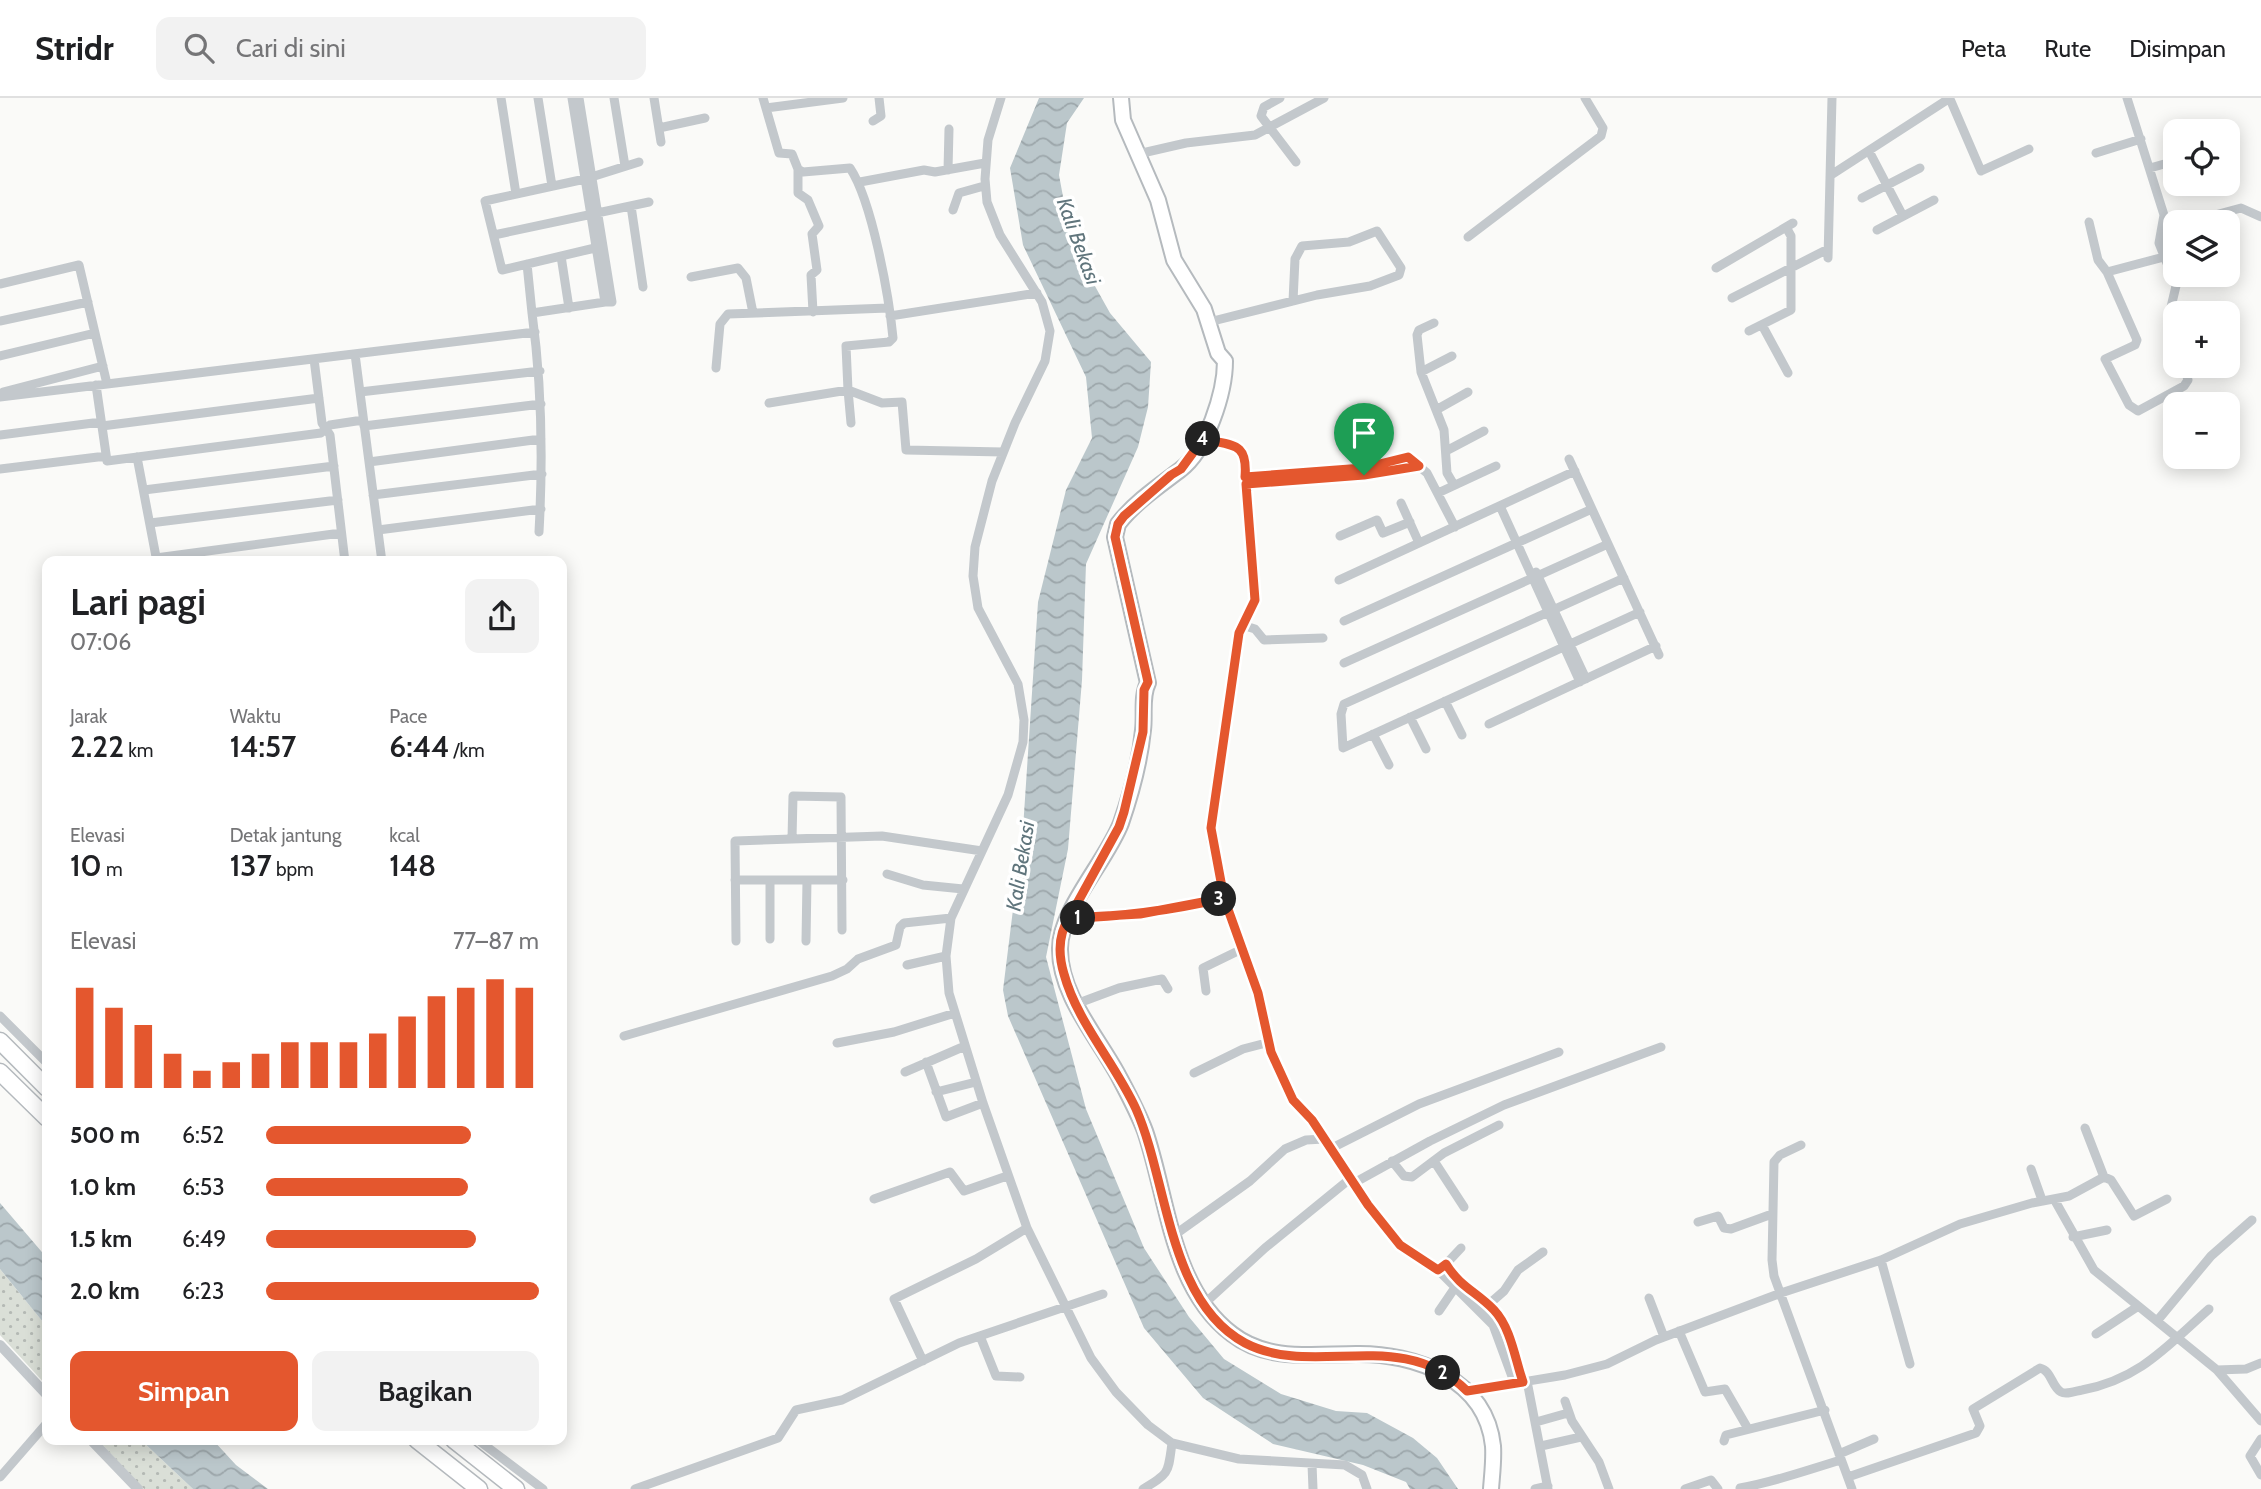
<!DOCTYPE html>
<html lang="id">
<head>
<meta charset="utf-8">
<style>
	:root { --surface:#fff; --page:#f2f2f2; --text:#202124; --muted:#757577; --line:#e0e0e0; --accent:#e4572e }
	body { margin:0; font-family:Cabin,sans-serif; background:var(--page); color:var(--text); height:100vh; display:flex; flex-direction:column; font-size:26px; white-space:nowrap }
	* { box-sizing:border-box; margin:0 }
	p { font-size:23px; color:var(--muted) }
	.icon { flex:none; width:38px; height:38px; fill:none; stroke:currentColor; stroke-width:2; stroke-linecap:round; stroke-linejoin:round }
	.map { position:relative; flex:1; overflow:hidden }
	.panel { position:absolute; left:42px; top:458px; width:525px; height:889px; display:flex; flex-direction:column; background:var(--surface); border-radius:14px; box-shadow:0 4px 18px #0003 }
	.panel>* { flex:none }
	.tools { position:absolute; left:2163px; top:21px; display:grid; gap:14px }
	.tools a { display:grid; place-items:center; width:77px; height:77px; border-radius:14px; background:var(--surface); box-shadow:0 4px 18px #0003; font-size:35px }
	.pin { position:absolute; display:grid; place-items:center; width:60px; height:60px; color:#fff; margin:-72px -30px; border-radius:50% 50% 50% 0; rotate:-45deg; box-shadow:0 0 7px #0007 }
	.pin .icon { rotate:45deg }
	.km { position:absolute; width:35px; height:35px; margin:-18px; border-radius:50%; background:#222; color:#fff; font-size:19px; line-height:35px; text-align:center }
	.round { display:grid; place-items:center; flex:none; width:74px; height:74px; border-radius:14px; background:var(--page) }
	.headline { display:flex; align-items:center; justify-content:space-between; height:119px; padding:0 28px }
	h1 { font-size:38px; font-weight:600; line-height:52px }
	.metrics { display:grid; grid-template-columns:repeat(3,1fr); gap:10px; height:119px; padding:7px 28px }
	.metrics div { display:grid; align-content:center }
	.metrics b { font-size:30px; font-weight:600 }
	.metrics small { font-size:19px; font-weight:400 }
	.metrics p { font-size:19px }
	.chart { height:196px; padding:14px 28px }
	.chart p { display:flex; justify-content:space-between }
	.chart svg { width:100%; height:126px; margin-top:7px; stroke:var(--accent); stroke-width:6 }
	.button { display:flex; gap:14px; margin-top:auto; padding:14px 28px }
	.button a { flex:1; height:80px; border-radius:14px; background:var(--accent); color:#fff; font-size:28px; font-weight:600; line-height:80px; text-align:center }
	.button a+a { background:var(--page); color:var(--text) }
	ul { padding:0 28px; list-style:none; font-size:23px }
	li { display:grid; grid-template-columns:112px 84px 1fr; align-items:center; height:52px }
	li i { height:18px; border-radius:9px; background:var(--accent) }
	header { display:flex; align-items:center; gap:42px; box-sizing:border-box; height:98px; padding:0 35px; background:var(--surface); border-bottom:2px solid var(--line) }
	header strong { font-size:33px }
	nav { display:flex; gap:38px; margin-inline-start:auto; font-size:24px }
	.search { width:490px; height:63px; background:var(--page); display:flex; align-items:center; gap:18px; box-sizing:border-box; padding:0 24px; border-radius:14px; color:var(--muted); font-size:26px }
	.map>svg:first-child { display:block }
	.grass { fill:url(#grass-dots) }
	.water { fill:url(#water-waves) }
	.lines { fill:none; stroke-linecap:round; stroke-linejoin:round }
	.primary-casing { stroke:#b5babe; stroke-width:18 }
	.motorway-casing { stroke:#b4b9bd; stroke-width:19 }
	.minor { stroke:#c3c8cc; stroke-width:9 }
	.tertiary { stroke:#c3c8cc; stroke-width:10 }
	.primary { stroke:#fff; stroke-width:14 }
	.motorway { stroke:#fff; stroke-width:16 }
	.route-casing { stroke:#fff; stroke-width:14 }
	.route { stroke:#e4572e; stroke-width:9 }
	.labels { text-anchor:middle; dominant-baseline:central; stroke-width:7; stroke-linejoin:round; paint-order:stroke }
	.water-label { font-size:21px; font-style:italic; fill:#60757c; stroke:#fff }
</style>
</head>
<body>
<header>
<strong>Stridr</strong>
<div class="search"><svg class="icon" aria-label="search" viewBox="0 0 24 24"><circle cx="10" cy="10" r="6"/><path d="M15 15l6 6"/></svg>Cari di sini</div>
<nav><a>Peta</a><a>Rute</a><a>Disimpan</a></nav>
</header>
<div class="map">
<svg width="2261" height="1391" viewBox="0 0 2261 1391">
	<defs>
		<pattern id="grass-dots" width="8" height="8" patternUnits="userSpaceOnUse" patternTransform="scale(1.75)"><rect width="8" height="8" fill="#dadfd7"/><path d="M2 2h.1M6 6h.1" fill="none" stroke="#b4b9b4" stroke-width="1.8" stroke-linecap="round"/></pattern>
		<pattern id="water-waves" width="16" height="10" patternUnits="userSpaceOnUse" patternTransform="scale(1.75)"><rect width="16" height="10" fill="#bbc7cb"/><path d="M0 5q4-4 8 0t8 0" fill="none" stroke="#9ca6aa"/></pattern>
	</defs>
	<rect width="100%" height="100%" fill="#fafaf8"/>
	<path class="grass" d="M 0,1171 L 47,1229 L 47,1288 L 0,1237 Z
		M 98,1342 L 141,1342 L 193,1391 L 144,1391 Z"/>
	<path class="water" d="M 1039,0 L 1084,0 L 1067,25 L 1059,77 L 1072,147 L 1110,215 L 1151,264 L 1148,309 L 1138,349 L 1086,466 L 1082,582 L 1068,751 L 1046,859 L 1086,1011 L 1144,1150 L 1189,1219 L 1224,1261 L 1281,1296 L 1336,1313 L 1367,1315 L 1413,1340 L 1437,1360 L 1458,1391 L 1410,1391 L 1406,1384 L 1363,1367 L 1273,1346 L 1203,1300 L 1144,1230 L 1008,918 L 1003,892 L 1023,731 L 1038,504 L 1066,392 L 1092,340 L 1086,279 L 1023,147 L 1010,70 Z
		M 0,1105 L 47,1160 L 47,1229 L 0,1171 Z
		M 141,1342 L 213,1342 L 236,1367 L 268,1391 L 193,1391 Z"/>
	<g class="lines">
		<g class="primary-casing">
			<path id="primary" d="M 1121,0 L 1123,22 L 1158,102 L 1174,162 L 1204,211 L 1218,255 L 1225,263 C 1225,294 1207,352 1180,372 C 1159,388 1135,404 1118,426 L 1115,439 L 1148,585 C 1141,598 1145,617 1143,632 C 1140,663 1131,696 1121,725 C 1107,762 1060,812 1060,850 C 1059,895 1096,937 1117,975 C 1127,994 1137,1012 1145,1033 C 1168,1100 1171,1190 1232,1236 C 1268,1264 1314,1256 1356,1256 C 1415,1255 1486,1281 1493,1348 C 1494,1362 1492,1377 1491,1391"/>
		</g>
		<g class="motorway-casing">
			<path id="motorway" d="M 0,943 L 47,990
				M 0,974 L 47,1020
				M 417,1342 L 479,1391
				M 454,1342 L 516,1391"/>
		</g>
		<path class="minor" d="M 501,0 L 516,96
			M 538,0 L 552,88
			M 572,0 L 605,204 L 612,204 L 579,0
			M 614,0 L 625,68
			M 654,0 L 661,44
			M 763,0 L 779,55 L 792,56 L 798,71 L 803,74 L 850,70 C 872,103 889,198 893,240 L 889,244 L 846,248 L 848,292 L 769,305
			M 1001,0 L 988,42 L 985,81 L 987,104 L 1000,137 L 1042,204 L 1050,233 L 1045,263 L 1015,325 L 992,383 L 975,449 L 973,478 L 978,510 L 1018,586 L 1024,622 L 1023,644 L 1008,697 L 951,820 L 946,858 L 949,895 L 983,1005 L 1027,1130 L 1091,1260 L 1116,1294 L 1148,1327 L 1172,1345 L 1239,1361 L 1345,1367 L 1362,1377 L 1367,1391
			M 1280,0 L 1264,9 L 1261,18 L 1296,64
			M 2127,0 L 2164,117 L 2159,145 L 2176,188 L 2171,209 L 2175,228
			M 1950,1 L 1981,73 L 2029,51
			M 766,10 L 843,0
			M 873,23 L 881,18 L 879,0
			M 659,30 L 705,20
			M 1869,53 L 1903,118
			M 2096,55 L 2141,41
			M 1138,56 L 1186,45 L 1255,37 L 1324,0
			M 2150,70 L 2175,63
			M 798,71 L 798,95 L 808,102 L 819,128 L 812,136 L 817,172 L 811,177 L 813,214
			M 948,72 L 949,31
			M 1831,77 L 1950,0
			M 860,84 L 924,72 L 935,74 L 985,65
			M 1862,100 L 1920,70
			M 631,108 L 643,189
			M 953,112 L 959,95 L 984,88
			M 2089,124 L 2098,162 L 2107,174 L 2164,159
			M 2164,124 L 2179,124
			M 2189,124 L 2241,110 L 2261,119
			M 1877,132 L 1934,102
			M 494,137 L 649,104
			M 1468,139 L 1601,38 L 1603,30 L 1585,0
			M 595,150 L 502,172 L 485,103 L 585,81 L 639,64
			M 561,158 L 569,210
			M 1828,160 L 1832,0
			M 527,166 L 532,215
			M 1716,170 L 1793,125
			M 2107,174 L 2137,242 L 2135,247 L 2105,261 L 2129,307 L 2138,313 L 2184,288 L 2188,282 L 2184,268
			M 691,179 L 738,170 L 746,180 L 753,215
			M 0,186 L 79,167 L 107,286
			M 1732,200 L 1828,151
			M 890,218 L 1037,195
			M 0,223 L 88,204
			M 1209,224 L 1317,197 L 1370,188 L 1399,177 L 1401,170 L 1377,133 L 1349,144 L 1302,148 L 1295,161 L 1293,203
			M 1434,225 L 1419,232 L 1417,237 L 1421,274 L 1444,332 L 1447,375 L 1454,387
			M 1762,227 L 1788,275
			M 1749,233 L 1791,212 L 1791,138 L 1786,129
			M 355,256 L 382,464
			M 0,258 L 95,235
			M 314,261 L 322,325 L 330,337 L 345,464
			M 716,270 L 720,226 L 728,216 L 888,210
			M 1421,274 L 1452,258
			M 96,287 L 107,363 L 321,335 L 330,327 L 363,322
			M 3,294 L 103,268
			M 360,294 L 540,273
			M 0,299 L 535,234
			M 1436,312 L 1468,294
			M 851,325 L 848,292 L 882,305 L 902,304 L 906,352 L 1003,354
			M 102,328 L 319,300
			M 364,328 L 541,306
			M 0,337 L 101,324
			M 1203,341 L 1236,348 L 1245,358 L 1255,502 L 1239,535 L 1213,703 L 1211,743 L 1236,840 L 1258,895 L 1271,954 L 1284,983 L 1293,1002 L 1312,1022 L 1386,1130 L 1400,1147 L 1438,1172 L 1493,1227 L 1514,1284
			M 1446,353 L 1484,333
			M 137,359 L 157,464
			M 1569,361 L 1659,557
			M 369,364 L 541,341
			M 0,371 L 106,358
			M 1245,379 L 1363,370 L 1408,359 L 1427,375 L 1455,429
			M 1246,386 L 1331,381 L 1419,368
			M 144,392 L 334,368
			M 1438,395 L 1496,368
			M 373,397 L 542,376
			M 1401,405 L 1419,445
			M 1500,408 L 1580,584
			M 150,425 L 338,402
			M 378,432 L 541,411
			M 539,434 C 543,361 542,288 532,215 L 605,204
			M 1340,438 L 1377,422 L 1383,435 L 1410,424
			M 156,460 L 341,435
			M 1536,474 L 1586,581
			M 1624,480 L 1344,606 L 1341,616 L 1343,650 L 1640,514
			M 1339,482 L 1575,373
			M 1344,523 L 1592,411
			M 1242,527 L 1255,531 L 1264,542 L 1323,540
			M 1344,565 L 1608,446
			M 1445,603 L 1462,637
			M 1410,619 L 1426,651
			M 1489,626 L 1656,548
			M 1373,636 L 1389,667
			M 792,741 L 793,698 L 841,699 L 842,832
			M 887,776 L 923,787 L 963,791
			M 735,782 L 843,782
			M 1069,820 L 1140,816 L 1224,800
			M 770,841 L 770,782
			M 736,843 L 735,743 L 882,738 L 982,753
			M 806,843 L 807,782
			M 907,867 L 946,858
			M 1206,893 L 1203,870 L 1240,852
			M 1076,906 L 1119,890 L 1162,881 L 1168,891
			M 0,918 L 47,965
			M 624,938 L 832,878 L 847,871 L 858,861 L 896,847 L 900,829 L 904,825 L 951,820
			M 837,945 L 894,934 L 955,915
			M 926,964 L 946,1019 L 983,1005
			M 905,974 L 965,948
			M 1194,975 L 1243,951 L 1270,944
			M 936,994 L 976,984
			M 2085,1030 L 2104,1079
			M 1801,1047 L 1780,1057 L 1774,1064 L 1772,1162 L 1774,1178 L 1852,1391
			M 1330,1051 L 1419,1006 L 1559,954
			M 1392,1063 L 1404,1078 L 1412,1079 L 1444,1055 L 1499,1027
			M 1434,1063 L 1464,1109
			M 2031,1071 L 2042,1102
			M 1354,1085 L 1430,1043 L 1504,1007 L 1661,949
			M 874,1101 L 950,1074 L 964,1093 L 1007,1078
			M 2054,1101 L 2094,1172 L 2217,1272 L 2261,1323
			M 1698,1124 L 1718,1118 L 1724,1130 L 1731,1131 L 1772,1116
			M 1173,1138 L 1250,1083 L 1285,1051 L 1306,1042 L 1324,1041
			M 2073,1139 L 2107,1132
			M 1461,1150 L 1446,1166 C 1460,1189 1477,1194 1494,1212 C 1511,1230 1515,1261 1523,1284
			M 1881,1162 L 1910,1266
			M 1649,1200 L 1664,1239
			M 1204,1206 L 1265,1150 L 1351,1080
			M 1488,1207 L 1504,1193 L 1518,1172 L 1543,1154
			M 1439,1213 L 1454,1191
			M 2157,1223 L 2211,1158 L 2252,1122
			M 1679,1233 L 1705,1294 L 1725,1291 L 1747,1329
			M 2096,1236 L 2137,1209
			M 980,1238 L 996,1278 L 1020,1279
			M 923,1263 L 894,1201 L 976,1161 L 1027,1130
			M 2217,1272 L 2246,1271 L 2261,1265
			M 1527,1283 L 1548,1391
			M 1467,1293 L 1565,1277 L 1607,1266 L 1656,1242 L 1781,1195 L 1881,1162 L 1960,1126 L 2032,1105 L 2069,1098 L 2104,1079 L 2111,1082 L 2134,1118 L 2167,1101
			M 1565,1303 L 1572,1323 L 1599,1364 L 1609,1391
			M 1536,1324 L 1568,1315
			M 2261,1341 L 2250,1358 L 2261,1377
			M 478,1342 L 543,1391
			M 1724,1343 L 1726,1337 L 1825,1312
			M 1541,1348 L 1581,1339
			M 1839,1356 L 1874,1341
			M 1312,1366 L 1313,1391
			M 0,1379 L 47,1325
			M 1848,1379 L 1976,1335 L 1980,1328 L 1973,1311 L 2040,1270 C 2052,1273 2051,1288 2061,1294 C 2066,1297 2076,1293 2082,1292 C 2140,1281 2167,1248 2209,1211
			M 1740,1390 C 1775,1384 1807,1372 1841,1362
			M 635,1391 L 778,1340 L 796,1312 L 842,1302 L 959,1245 L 1103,1196
			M 1143,1391 C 1170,1375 1168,1375 1172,1345
			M 1535,1391 L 1548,1388
			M 1685,1391 L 1711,1382 L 1718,1391"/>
		<path class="tertiary" d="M 0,1247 L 47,1297
			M 91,1342 L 138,1391"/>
		<use href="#primary" class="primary"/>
		<use href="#motorway" class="motorway"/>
	</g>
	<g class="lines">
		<g class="route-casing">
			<path id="route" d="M 1364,377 L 1246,386 L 1255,502 L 1239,535 L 1211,730 L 1224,800 L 1140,816 L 1069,820 C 1058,837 1058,856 1064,876 C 1077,924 1115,965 1136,1011 C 1168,1083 1168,1204 1245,1245 C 1314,1281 1400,1227 1467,1293 L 1523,1284 C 1515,1261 1511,1230 1494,1212 C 1477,1194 1460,1189 1446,1166 L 1438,1172 L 1400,1147 L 1368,1107 L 1312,1022 L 1293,1002 L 1271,954 L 1258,895 L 1224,800 C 1173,812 1122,819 1069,820 L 1119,729 L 1124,714 L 1143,634 L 1144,592 L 1148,584 L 1115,439 L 1118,426 L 1124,418 L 1171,377 L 1181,371 L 1203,341 C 1232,348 1248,343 1245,379 L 1363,370 L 1408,359 L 1419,368 L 1364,377"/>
		</g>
		<use href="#route" class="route"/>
	</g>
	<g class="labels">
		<g class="water-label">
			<text transform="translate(1079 143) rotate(70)">Kali Bekasi</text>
			<text transform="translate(1020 768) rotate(-81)">Kali Bekasi</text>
		</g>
	</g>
</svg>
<div class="tools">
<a><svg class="icon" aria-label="locate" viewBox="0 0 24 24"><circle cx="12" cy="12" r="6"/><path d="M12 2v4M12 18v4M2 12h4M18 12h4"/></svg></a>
<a><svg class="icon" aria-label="layers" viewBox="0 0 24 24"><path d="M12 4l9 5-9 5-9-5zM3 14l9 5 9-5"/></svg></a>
<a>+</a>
<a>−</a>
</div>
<div class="pin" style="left:1364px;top:377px;background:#1e9e55"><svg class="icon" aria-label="arrive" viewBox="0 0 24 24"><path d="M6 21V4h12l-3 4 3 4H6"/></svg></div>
<b class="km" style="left:1078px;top:820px">1</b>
<b class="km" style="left:1443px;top:1275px">2</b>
<b class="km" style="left:1219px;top:801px">3</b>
<b class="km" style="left:1203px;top:341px">4</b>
<section class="panel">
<div class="headline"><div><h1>Lari pagi</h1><p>07:06</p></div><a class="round"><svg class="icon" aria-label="share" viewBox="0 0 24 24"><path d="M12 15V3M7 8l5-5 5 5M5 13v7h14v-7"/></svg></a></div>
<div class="metrics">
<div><p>Jarak</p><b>2.22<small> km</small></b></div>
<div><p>Waktu</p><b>14:57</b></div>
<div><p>Pace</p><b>6:44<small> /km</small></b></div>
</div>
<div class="metrics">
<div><p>Elevasi</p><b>10<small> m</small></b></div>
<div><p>Detak jantung</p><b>137<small> bpm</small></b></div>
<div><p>kcal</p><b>148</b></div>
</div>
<div class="chart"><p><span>Elevasi</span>77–87 m</p>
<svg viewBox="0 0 160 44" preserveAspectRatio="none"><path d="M5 44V9M15 44V16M25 44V22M35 44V32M45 44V38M55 44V35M65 44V32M75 44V28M85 44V28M95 44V28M105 44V25M115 44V19M125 44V12M135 44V9M145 44V6M155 44V9"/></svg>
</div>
<ul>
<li><b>500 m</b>6:52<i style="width:75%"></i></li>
<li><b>1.0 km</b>6:53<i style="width:74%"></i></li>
<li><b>1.5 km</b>6:49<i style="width:77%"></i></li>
<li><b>2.0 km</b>6:23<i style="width:100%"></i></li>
</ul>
<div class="button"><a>Simpan</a><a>Bagikan</a></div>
</section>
</div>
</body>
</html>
